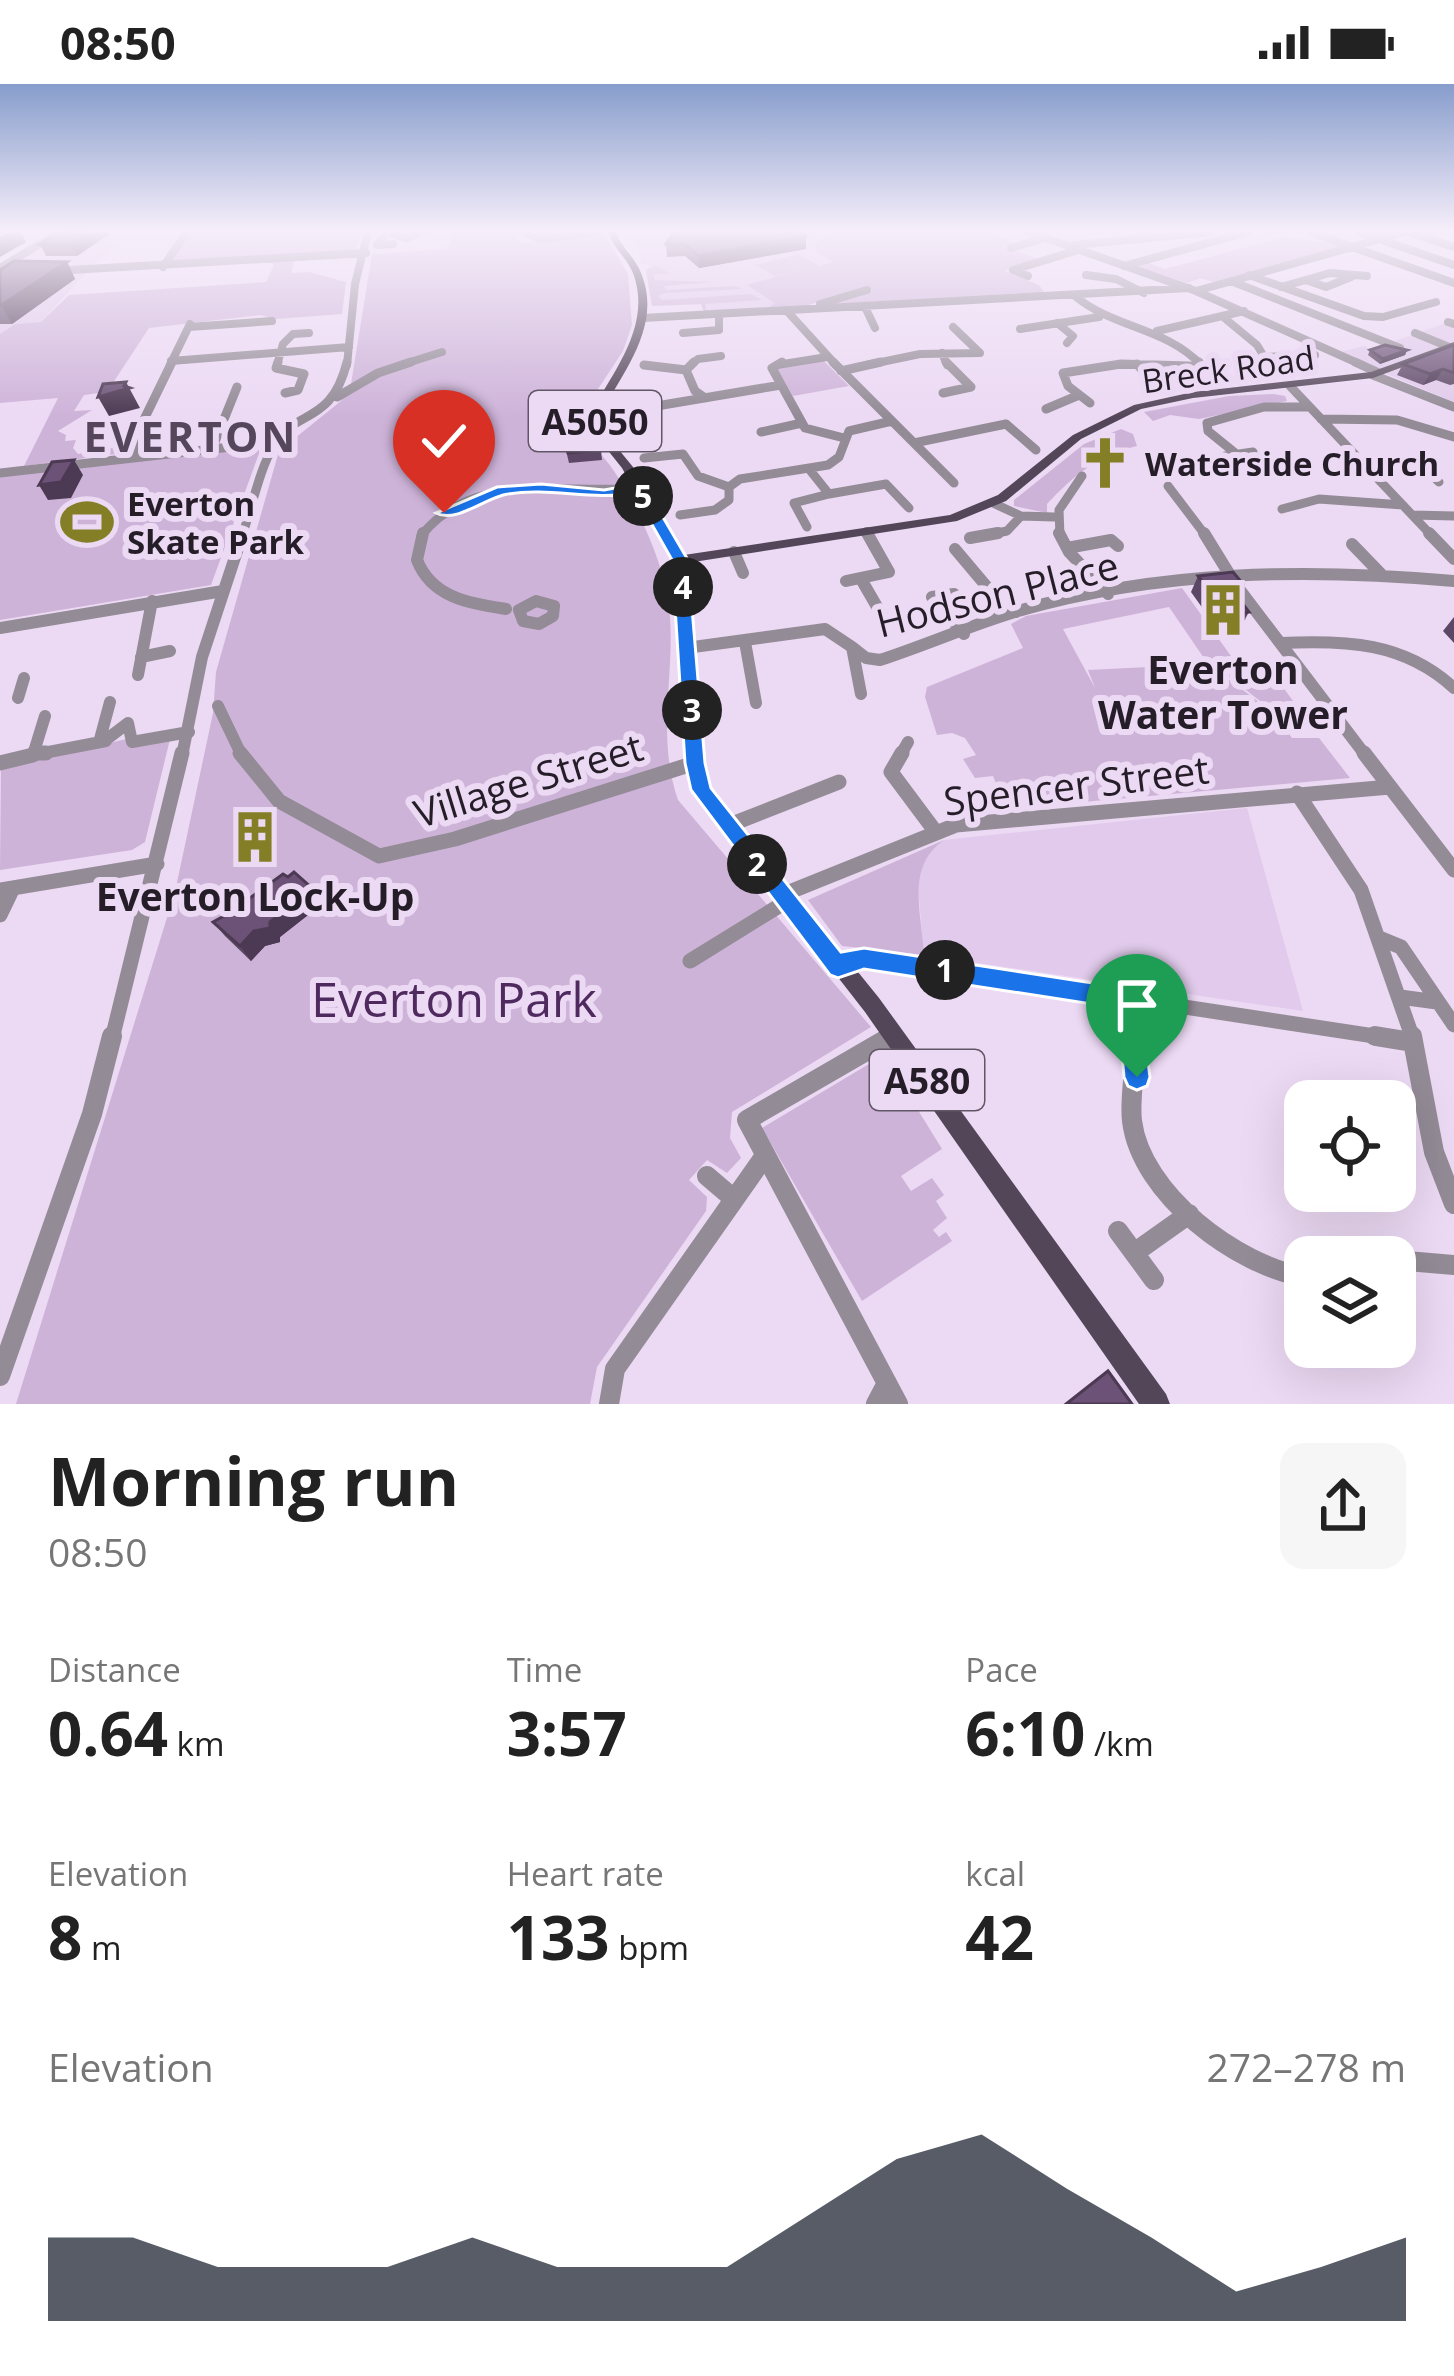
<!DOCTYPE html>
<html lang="en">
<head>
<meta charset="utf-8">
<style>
	:root { --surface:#fff; --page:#f6f6f6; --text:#222; --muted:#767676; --accent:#111827 }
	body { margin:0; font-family:"Open Sans",sans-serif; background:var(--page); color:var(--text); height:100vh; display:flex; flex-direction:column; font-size:45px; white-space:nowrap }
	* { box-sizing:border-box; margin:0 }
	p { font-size:39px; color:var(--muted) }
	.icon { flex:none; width:66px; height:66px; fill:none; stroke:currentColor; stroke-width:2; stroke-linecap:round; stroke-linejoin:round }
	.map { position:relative; height:1320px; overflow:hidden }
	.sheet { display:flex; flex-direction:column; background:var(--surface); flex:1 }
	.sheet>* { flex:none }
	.controls { position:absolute; left:1284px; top:996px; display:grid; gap:24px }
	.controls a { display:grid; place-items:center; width:132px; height:132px; border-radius:24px; background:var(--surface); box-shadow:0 12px 48px #0002; font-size:60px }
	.pin { position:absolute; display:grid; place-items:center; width:102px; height:102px; color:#fff; margin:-123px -51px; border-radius:50% 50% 50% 0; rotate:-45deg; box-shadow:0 0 12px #0007 }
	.pin .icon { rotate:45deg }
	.km { position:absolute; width:60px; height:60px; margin:-30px; border-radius:50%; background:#222; color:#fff; font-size:33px; line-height:60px; text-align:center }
	.round { display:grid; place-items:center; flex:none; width:126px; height:126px; border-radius:24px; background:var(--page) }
	.head { display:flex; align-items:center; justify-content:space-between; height:204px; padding:0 48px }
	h1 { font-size:66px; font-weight:700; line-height:90px }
	.metrics { display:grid; grid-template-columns:repeat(3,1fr); gap:18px; height:204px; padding:12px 48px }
	.metrics div { display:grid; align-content:center }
	.metrics b { font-size:60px; font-weight:700 }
	.metrics small { font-size:33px; font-weight:400 }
	.metrics p { font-size:33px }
	.chart { height:336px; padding:24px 48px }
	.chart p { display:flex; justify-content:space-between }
	.chart svg { width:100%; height:216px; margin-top:12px; fill:var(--accent); opacity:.7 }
	.status { display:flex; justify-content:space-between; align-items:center; height:84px; padding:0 60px; background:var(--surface); direction:ltr }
	.status svg { height:33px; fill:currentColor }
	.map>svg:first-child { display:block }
	.built { fill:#e1caeb }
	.green { fill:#ceb3d9; fill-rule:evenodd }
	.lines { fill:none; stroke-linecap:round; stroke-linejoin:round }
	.minor-far4 { stroke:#938b96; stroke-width:8 }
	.minor-far3 { stroke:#938b96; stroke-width:9 }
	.minor-far2 { stroke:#938b96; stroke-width:12 }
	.minor-far1 { stroke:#938b96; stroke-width:15 }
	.minor { stroke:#938b96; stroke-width:20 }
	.major { fill:#534659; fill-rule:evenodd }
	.wall { fill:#5d4766 }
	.shaded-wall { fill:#4c3953 }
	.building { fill:#6c5277; stroke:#4c3953; stroke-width:3 }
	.route { fill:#1a73e8; stroke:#fff; stroke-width:3 }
	.labels { text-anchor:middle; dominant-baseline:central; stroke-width:12; stroke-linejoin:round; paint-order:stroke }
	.far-street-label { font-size:33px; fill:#251e28; stroke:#ecd9f4 }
	.far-poi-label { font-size:33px; font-weight:bold; fill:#251e28; stroke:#ecd9f4; text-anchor:start }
	.shield { fill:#ecd9f4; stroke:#615665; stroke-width:3 }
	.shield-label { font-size:36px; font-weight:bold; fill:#251e28 }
	.street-label { font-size:39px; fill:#251e28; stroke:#ecd9f4 }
	.poi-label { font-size:39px; font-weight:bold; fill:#251e28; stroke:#ecd9f4 }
	.far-district-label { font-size:42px; font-weight:bold; letter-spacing:3px; fill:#55465c; stroke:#ecd9f4 }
	.near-park-label { font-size:48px; fill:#4f2a5e; stroke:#ecd9f4 }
</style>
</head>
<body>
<div class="status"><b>08:50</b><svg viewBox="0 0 49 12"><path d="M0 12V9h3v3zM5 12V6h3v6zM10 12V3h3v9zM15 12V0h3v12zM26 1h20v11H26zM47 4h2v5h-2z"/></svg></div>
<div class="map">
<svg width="1454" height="1320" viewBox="0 0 1454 1320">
	<rect width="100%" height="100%" fill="#ecd9f4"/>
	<path class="built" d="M 122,148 L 110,160 L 116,164 L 100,174 L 41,238 L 15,240 L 0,250 L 0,189 L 64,150 Z
		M 649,148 L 994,148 L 1015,160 L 1008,164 L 1038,175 L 1004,187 L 1039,201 L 900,219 L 869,203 L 798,224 L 704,228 L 701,220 L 652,222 L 646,186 L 651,182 L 641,179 L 637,157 L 628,154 Z
		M 1454,236 L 1454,318 L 1337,269 L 1364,262 L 1372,265 Z
		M 1247,724 L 1303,927 L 924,871 L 917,790 L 931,765 L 944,756 Z"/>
	<path class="green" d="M 188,148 L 361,148 L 355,168 L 165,182 Z
		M 516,148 L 519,159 L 605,151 L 628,190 L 632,241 L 623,267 L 579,334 C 582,357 603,369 614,387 C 636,422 657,464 666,505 C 681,572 653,645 678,716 L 871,943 L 732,1028 L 730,1054 L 741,1074 L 727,1089 L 707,1076 L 689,1096 L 707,1113 L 706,1127 L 597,1283 L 590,1320 L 16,1320 L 175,808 L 213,629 L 216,588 L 279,367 L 341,317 L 351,300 L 372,170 L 447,165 L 453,149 Z
		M 834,148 L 994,148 L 1015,160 L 1008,164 L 1038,175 L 1004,187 L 1039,201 L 1046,211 L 824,222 L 873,207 L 868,203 L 798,224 L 704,228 L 701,220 L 652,222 L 646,186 L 656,182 L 671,190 L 653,190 L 655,196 L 714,198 L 664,202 L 666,206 L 733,202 L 743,205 L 665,209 L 658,212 L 662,216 L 751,210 L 762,216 L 705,220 L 706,226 L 769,223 L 775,219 L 747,201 L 806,184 L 775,192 L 755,181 L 798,170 L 819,182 L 834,178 L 816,168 L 814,161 Z
		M 1287,152 C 1308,159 1323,155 1342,162 L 1213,198 L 1201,194 L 1187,199 L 1139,183 L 1146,178 L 1165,185 Z
		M 295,176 L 291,189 L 309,188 L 346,198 L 342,230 L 276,235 L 260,231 L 149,244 L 107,308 L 84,311 L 74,327 L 92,326 L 58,347 L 66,351 L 65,357 L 76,356 L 73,364 L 78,370 L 123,362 L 124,369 L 24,382 L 58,314 L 0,319 L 0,250 L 15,240 L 41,238 L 69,211 L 266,198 L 274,181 L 268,177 Z
		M 824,277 L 849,302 L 793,312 L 776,283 Z
		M 1274,310 L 1285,312 L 1287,317 L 1199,335 L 1170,331 L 1153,337 L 1144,328 L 1229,312 Z
		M 1121,345 L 1133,350 L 1137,362 C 1099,371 1074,391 1047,420 L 1047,429 L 1014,422 L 1014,416 L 1084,360 Z
		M 261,364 L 211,501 L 0,536 L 0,392 Z
		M 1182,504 L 1254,604 L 1282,602 L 1305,633 L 1282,634 L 1215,582 L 1211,582 L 1275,630 L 1292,654 L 1319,654 L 1350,694 L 1006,725 L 993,692 L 975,694 L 963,675 L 976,671 L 965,654 L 952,649 L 937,651 L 925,613 L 927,603 L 1023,564 L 1011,540 L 1026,532 ZM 1169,523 L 1208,580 L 1088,586 L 1095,604 L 1063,545 Z
		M 127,655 L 127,661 L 170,655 L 145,758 L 132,766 L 0,786 L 1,683 Z
		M 944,756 C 905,783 922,829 924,871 L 842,862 L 808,816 Z
		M 884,971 L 942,1065 L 901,1092 L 911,1107 L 932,1094 L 944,1111 L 936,1117 L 947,1134 L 933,1146 L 939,1153 L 946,1148 L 952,1157 L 862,1217 L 762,1044 Z"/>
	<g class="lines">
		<path class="minor-far4" d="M 387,148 L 406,154 L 422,148
			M 387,148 L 377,161 L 393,160
			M 522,148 L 541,155 L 598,148
			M 1029,148 L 1196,207 L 1362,281
			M 1310,148 L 1454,199
			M 1359,148 L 1454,181
			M 1408,148 L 1454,163
			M 1074,161 L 1212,148
			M 1011,164 L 1045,154
			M 1124,182 L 1248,148
			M 163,183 L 187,148
			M 0,184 L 60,148
			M 53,187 L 366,169
			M 1086,191 L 1116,195 L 1144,209
			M 1249,191 L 1364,232 L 1383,233 L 1436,218
			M 1028,192 L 1013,186 L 1078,166
			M 1306,196 L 1326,203 L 1351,193
			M 1231,197 L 1400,264
			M 1281,203 L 1330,189 L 1367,192
			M 1196,207 L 1405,148
			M 1075,212 C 1113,244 1167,244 1201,281
			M 820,220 L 867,206
			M 865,223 L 875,244
			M 787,227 L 836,281
			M 1222,232 L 1257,261 L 1269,281
			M 643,234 L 1189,204
			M 1448,238 L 1454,240
			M 1057,239 L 1073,252 L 1067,259
			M 189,243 L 272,237
			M 1020,245 L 1099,233
			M 1157,247 L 1244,227
			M 683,249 L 719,246 L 719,230
			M 1415,249 L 1449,263
			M 942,269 L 947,281
			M 1265,273 L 1315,271
			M 171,277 L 349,263
			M 170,281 L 190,240
			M 277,281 L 283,260 L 293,250 L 309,249
			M 347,281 L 355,200 L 368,148
			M 401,281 L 442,268
			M 691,281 L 698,275 L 721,272
			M 777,281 L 827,273
			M 867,281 L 920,270 L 980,269 L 953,243
			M 1112,281 L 1166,281"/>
		<path class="minor-far3" d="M 278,278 L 276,284 L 304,290 L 298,306 L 285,309
			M 782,278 L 772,284 L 805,344 L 844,354
			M 833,278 L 954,399
			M 1199,278 L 1203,283
			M 1268,278 L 1274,289
			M 1355,278 L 1379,289
			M 1137,280 L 1153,299 L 1145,300
			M 644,281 L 686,286 L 695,307 L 705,314
			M 686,286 L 694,278
			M 841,287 L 881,278
			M 1373,291 L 1454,323
			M 1290,302 L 1432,452
			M 943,309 L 971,303 L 946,278
			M 337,313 L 378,289 L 411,278
			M 1090,319 L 1068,302 L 1063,289 L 1121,280 L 1223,283
			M 1046,325 L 1079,311
			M 627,327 L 781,301
			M 1321,335 L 1397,336 L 1454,353
			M 761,348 L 802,339
			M 914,359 L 1006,340 L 1036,366
			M 212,365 L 237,303
			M 1234,368 L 1208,347 L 1207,339 L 1264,323 L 1309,323
			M 138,372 L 134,356 L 172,278
			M 1225,372 L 1253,368
			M 644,374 L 683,370 L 698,392 L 729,403
			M 1419,379 L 1439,398
			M 1365,380 L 1435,379
			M 809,385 L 829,410 L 886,400 L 909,424
			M 0,389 L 275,358
			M 1168,402 L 1206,452
			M 993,419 L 1021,432 L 1054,433
			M 1282,425 L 1319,415 L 1403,421
			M 680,431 L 715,426 L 729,416 L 729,403 L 740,395 L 828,381 L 839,373 L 849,347 L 892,337
			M 1413,431 L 1454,432
			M 807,443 L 794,419 L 829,410
			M 242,452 C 252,424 259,386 274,361 C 296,324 331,342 347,278
			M 421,452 C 473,385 565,411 638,404
			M 982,452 L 1007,447 L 1021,432
			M 1060,452 L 1059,426 L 1082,392"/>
		<path class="minor-far2" d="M 423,449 L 417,476 C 432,514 469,519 506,525
			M 1059,449 L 1069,468 L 1108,510
			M 1204,449 L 1236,501 L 1366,672
			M 1429,449 L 1454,475
			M 970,454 L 998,449
			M 1352,460 L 1381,490
			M 1067,464 L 1111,456 L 1118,462
			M 955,465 L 998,516 L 1016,528
			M 734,468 L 743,489
			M 861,495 L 887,540
			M 846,497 L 889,488 L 867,449
			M 954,510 L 932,513 L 964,550
			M 536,517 L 554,522 L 553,532 L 539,540 L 523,537 L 519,526 Z
			M 0,544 L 223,507
			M 745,558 L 756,619
			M 1281,559 C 1346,556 1404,558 1454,604
			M 852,563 L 866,574 L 880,576 C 926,561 971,541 1018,527 C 1160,486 1308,484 1454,497
			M 686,564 L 825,545 L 852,563 L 861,610
			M 141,573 L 170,567
			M 138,591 L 152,517
			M 18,614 L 24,594
			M 218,622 L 242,672
			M 45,632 L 33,671 L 106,657 L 100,655 L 110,618
			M 107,655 L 128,639 L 132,658 L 189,648
			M 182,672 L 202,573 L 243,449
			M 900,672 L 908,658"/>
		<path class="minor-far1" d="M 34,669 L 46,669
			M 240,669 L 279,717 L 379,772 L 455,755 L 695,679
			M 902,669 L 891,688 L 935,747
			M 1364,669 L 1454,786
			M 0,679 L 33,671
			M 1297,709 L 1361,806 L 1413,955
			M 727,742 L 839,698
			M 0,806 L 157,780
			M 782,811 L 956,741 L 1390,703
			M 0,831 L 13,804
			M 1379,854 L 1401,863 L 1454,941
			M 690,877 L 787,817
			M 839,883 L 864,874 L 1394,955
			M 1400,913 L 1437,918
			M 1129,914 L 1134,955
			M 112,955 L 182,669
			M 887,955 L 894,951"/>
		<path class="minor" d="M 892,952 L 747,1036 L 898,1320
			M 1134,952 C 1137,983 1129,1012 1132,1037 C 1141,1110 1237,1182 1305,1193
			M 1375,952 L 1412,958
			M 1412,952 L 1434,1068 L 1454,1120
			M 707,1092 L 734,1115
			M 1118,1147 L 1154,1196
			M 1134,1169 L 1189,1130
			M 1395,1176 L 1454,1181
			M 0,1292 L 92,1030 L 112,952
			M 609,1320 L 615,1285 L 764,1073
			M 876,1320 L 887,1299"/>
		<path class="major" d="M 608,148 L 616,148 C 621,164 635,173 641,189 C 663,241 623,288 599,332 L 601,344 L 633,383 L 684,471 L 950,431 L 998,411 L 1073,351 L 1134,321 L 1193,308 L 1371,288 L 1454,258 L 1454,264 L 1373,294 L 1193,314 L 1141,325 L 1081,355 L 1006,417 L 957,437 L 687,479 L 703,679 L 710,705 L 879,914 L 1166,1310 L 1170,1320 L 1139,1320 L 865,928 L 693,707 L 687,679 L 673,476 L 622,384 L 590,344 L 589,332 C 612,289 653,242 633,189 C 627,174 613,164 608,148 Z"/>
	</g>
	<path class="wall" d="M 59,148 L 108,148 L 109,150 L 77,172 L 46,172 L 40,160 Z
		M 806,152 L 806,165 L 699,184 L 685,172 L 667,173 L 666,160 Z
		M 67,178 L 75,195 L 12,240 L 0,240 L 0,186 Z
		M 1454,261 L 1454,300 L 1450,301 L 1436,296 L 1423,301 L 1397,291 L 1403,280 Z
		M 1370,266 L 1407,266 L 1405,271 L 1380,280 L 1368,271 Z
		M 564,358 L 601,366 L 602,376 L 569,379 Z
		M 1198,492 L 1237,512 L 1249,528 L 1240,544 L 1238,544 L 1235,550 L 1221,550 L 1191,508 Z
		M 1454,533 L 1454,559 L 1443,547 Z
		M 288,793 L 313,805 L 322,820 L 280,853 L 280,858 L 265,862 L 251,877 L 225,852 L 213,838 Z"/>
	<path class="shaded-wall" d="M 9,148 L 21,148 L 26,158 L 0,173 L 0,153 Z
		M 89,148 L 108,148 L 109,150 L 77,172 L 71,160 Z
		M 806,152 L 806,165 L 699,184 L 699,172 Z
		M 67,178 L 75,195 L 12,240 L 2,222 Z
		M 1407,266 L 1405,271 L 1380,280 L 1383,275 Z
		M 1443,285 L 1436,296 L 1423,301 L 1430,290 Z
		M 126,298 L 140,324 L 109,332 L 98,313 L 124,302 Z
		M 74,376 L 83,391 L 71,414 L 48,416 L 39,401 Z
		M 313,805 L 322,820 L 280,853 L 280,858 L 265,862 L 251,877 L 240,862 L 254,847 L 270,838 Z"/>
	<path class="building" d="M 59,148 L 89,148 L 71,160 L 40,160 Z
		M 674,148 L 800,148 L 806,152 L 699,172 L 684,160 L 666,160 Z
		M 14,177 L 67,178 L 0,222 L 0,186 Z
		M 1385,261 L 1407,266 L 1383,275 L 1370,266 Z
		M 1454,261 L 1454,289 L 1443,285 L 1430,290 L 1403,280 Z
		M 126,298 L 124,302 L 130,304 L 98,313 L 103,300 Z
		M 592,355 L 601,366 L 568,369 L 564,358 Z
		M 74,376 L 61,398 L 39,401 L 52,378 Z
		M 1233,488 L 1243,500 L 1236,511 L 1249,528 L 1240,529 L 1243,534 L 1230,534 L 1198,492 Z
		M 294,788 L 313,805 L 270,838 L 270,844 L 254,847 L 240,862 L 213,838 L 233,827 L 240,815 L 250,814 L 283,790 L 288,793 Z
		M 1108,1287 L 1132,1320 L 1066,1320 Z"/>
	<linearGradient id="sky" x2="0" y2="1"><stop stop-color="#879dcc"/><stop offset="0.44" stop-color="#f6eefa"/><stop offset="1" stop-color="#f6eefa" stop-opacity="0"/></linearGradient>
	<rect width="1454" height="333" fill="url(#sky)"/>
	<path class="route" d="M 541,400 L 604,406 L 638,400 L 646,404 L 688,476 L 705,679 L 711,704 L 841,868 L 864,864 L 1138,906 L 1150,993 L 1147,1002 L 1137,1006 L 1128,1002 L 1124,993 L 1118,924 L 864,885 L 838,894 L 830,891 L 691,706 L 685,679 L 672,476 L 634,409 C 592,417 551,403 508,410 C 486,413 456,440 436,429 L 497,403 Z"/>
	<defs>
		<g id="church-bare" transform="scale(4.14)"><path d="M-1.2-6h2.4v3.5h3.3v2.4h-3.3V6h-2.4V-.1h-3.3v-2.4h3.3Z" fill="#847f26" stroke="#ecd9f4" stroke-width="2.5" paint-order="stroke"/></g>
		<g id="stadium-bare" transform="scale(4.14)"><path d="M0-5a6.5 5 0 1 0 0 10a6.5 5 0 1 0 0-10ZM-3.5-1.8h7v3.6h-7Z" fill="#847f26" stroke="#ecd9f4" stroke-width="2.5" paint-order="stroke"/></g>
		<g id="building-bare" transform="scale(4.14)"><path d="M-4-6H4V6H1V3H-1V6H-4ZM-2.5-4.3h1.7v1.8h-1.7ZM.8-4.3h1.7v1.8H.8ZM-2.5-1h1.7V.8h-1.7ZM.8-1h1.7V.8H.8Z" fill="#847f26" stroke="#ecd9f4" stroke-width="2.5" paint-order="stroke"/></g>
	</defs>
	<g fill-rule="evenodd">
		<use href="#church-bare" x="1105" y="379"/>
		<use href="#stadium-bare" x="87" y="438"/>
		<use href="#building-bare" x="1223" y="526"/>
		<use href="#building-bare" x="255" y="753"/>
	</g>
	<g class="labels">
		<g class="far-street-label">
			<text transform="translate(1228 285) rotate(-8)">Breck Road</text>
		</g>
		<g class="far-poi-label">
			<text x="1145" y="379">Waterside Church</text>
			<text x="127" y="419">Everton<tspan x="127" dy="38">Skate Park</tspan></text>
		</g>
		<g class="shield">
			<rect x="529" y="307" width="132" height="60" rx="9"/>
			<rect x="870" y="966" width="114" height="60" rx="9"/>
		</g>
		<g class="shield-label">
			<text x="595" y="337">A5050</text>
			<text x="927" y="996">A580</text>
		</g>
		<g class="street-label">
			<text transform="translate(997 509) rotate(-14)">Hodson Place</text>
			<text transform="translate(528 695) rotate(-17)">Village Street</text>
			<text transform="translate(1076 700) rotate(-7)">Spencer Street</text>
		</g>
		<g class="poi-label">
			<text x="1223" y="584">Everton<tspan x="1223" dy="45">Water Tower</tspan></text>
			<text x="255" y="811">Everton Lock-Up</text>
		</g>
		<g class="far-district-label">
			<text x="191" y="351">EVERTON</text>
		</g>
		<g class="near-park-label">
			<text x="454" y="914">Everton Park</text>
		</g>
	</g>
</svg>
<div class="controls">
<a><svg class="icon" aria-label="locate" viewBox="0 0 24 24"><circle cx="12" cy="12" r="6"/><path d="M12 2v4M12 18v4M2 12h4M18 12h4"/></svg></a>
<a><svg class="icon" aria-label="layers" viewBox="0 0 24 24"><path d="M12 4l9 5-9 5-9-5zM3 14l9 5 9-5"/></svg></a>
</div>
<div class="pin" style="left:1137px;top:993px;background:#1e9e55"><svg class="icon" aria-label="arrive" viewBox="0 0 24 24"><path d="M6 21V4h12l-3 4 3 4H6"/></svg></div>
<div class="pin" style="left:444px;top:429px;background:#d93025"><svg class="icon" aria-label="check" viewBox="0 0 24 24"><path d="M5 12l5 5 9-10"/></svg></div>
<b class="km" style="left:945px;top:886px">1</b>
<b class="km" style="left:757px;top:780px">2</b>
<b class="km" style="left:692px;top:626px">3</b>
<b class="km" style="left:683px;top:503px">4</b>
<b class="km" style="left:643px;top:412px">5</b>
</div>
<section class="sheet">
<div class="head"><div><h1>Morning run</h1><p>08:50</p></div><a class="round"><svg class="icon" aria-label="share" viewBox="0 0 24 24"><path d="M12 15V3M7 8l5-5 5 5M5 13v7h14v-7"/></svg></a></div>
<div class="metrics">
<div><p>Distance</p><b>0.64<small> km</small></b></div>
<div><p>Time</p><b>3:57</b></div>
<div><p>Pace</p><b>6:10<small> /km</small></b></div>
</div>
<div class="metrics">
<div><p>Elevation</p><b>8<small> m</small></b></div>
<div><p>Heart rate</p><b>133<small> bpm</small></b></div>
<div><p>kcal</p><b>42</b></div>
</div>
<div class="chart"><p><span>Elevation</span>272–278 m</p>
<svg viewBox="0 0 160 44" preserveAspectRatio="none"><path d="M0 44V27L10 27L20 33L30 33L40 33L50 27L60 33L70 33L80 33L90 22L100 11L110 6L120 17L130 27L140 38L150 33L160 27V44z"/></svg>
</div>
</section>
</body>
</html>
